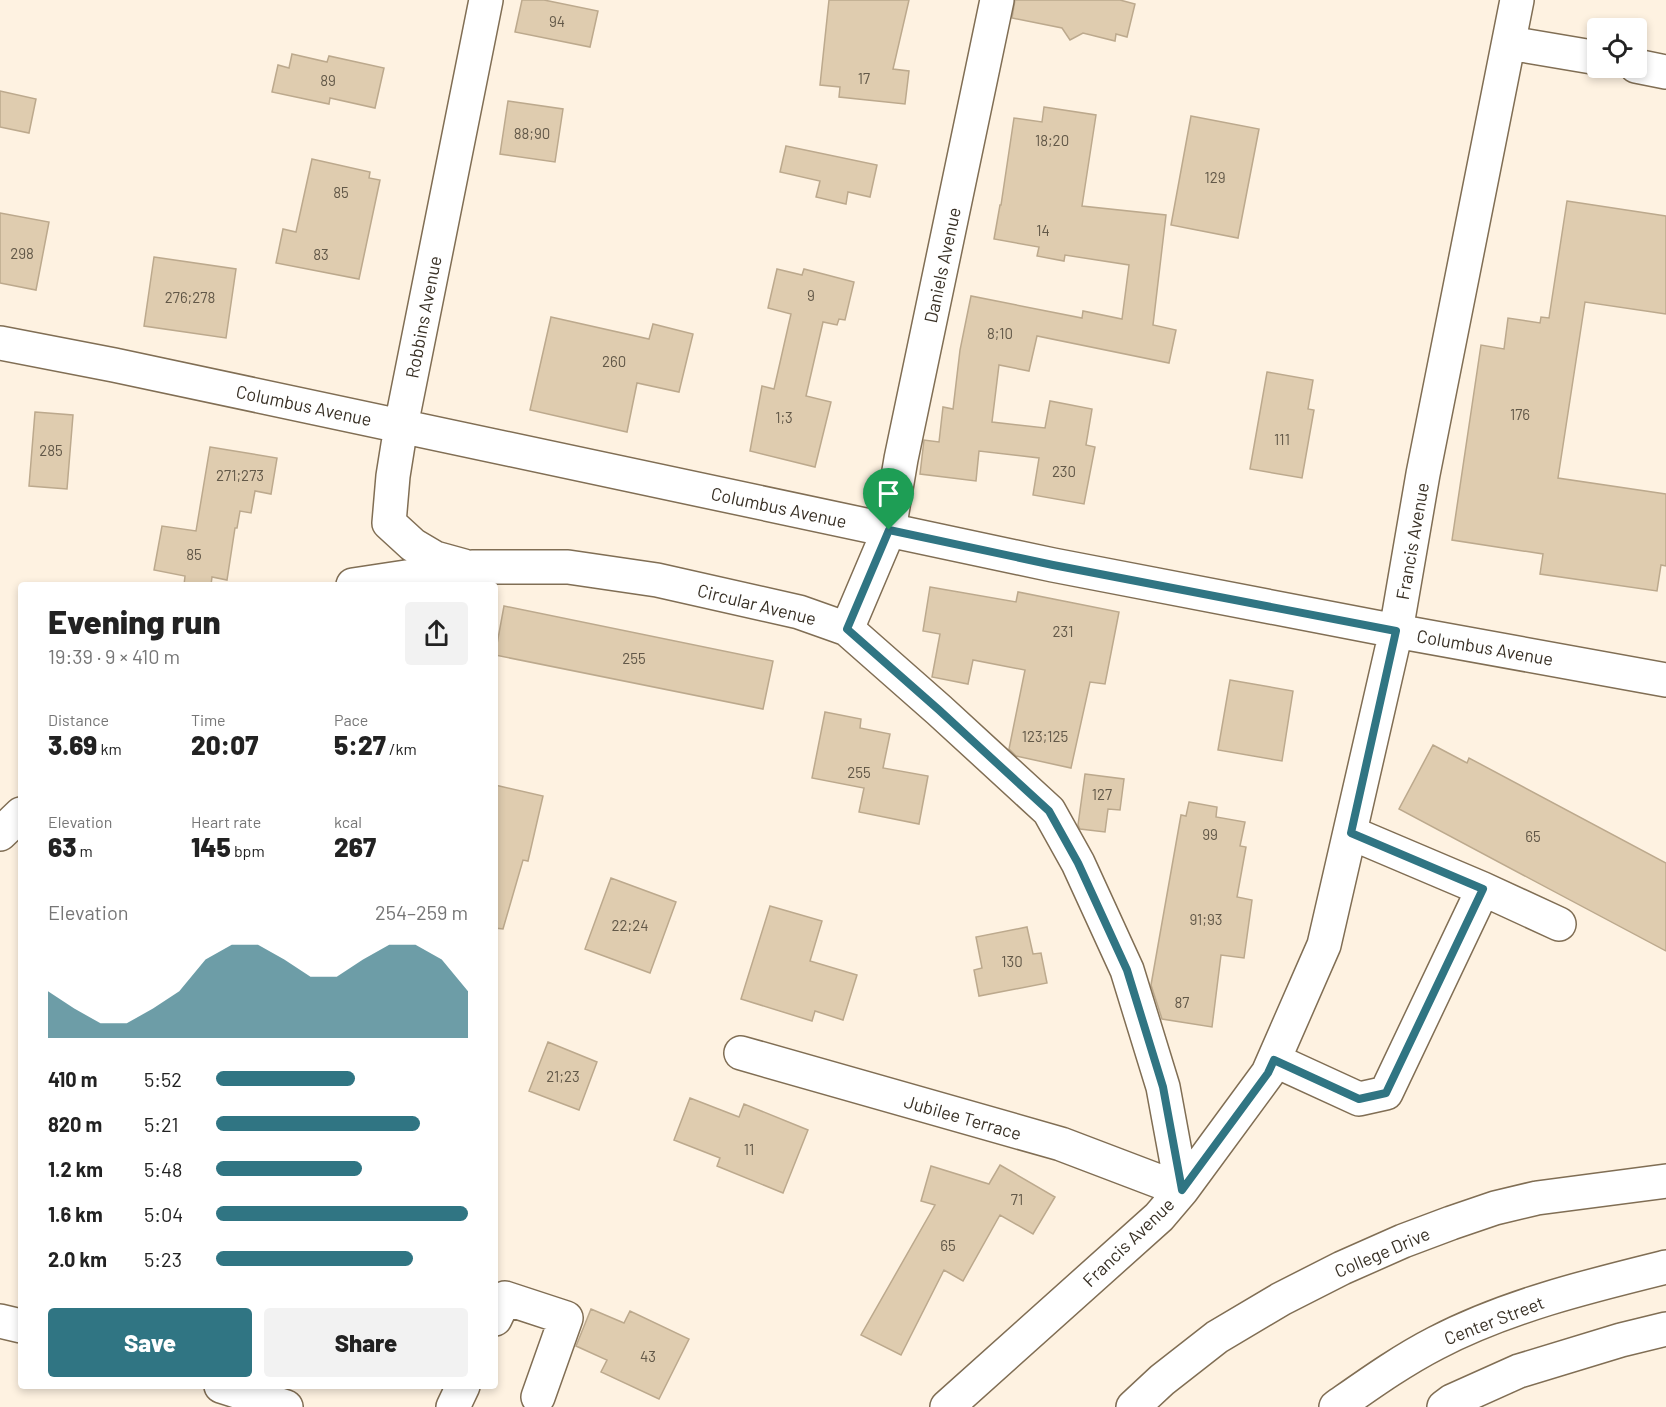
<!DOCTYPE html>
<html lang="en">
<head>
<meta charset="utf-8">
<style>
	:root { --surface:#fff; --page:#f2f2f2; --text:#222; --muted:#767676; --accent:#307583 }
	body { margin:0; font-family:Barlow,sans-serif; background:var(--page); color:var(--text); height:100vh; display:flex; flex-direction:column; font-size:22px; white-space:nowrap }
	* { box-sizing:border-box; margin:0 }
	p { font-size:20px; color:var(--muted) }
	.icon { flex:none; width:33px; height:33px; fill:none; stroke:currentColor; stroke-width:2; stroke-linecap:round; stroke-linejoin:round }
	.map { position:relative; flex:1; overflow:hidden }
	.sheet { position:absolute; left:18px; top:582px; width:480px; height:807px; display:flex; flex-direction:column; background:var(--surface); border-radius:6px; box-shadow:0 3px 9px #0003 }
	.sheet>* { flex:none }
	.controls { position:absolute; left:1587px; top:18px; display:grid; gap:12px }
	.controls a { display:grid; place-items:center; width:60px; height:60px; border-radius:6px; background:var(--surface); box-shadow:0 3px 9px #0003; font-size:30px }
	.pin { position:absolute; display:grid; place-items:center; width:51px; height:51px; color:#fff; margin:-62px -26px; border-radius:50% 50% 50% 0; rotate:-45deg; box-shadow:0 0 6px #0007 }
	.pin .icon { rotate:45deg }
	.round { display:grid; place-items:center; flex:none; width:63px; height:63px; border-radius:6px; background:var(--page) }
	.overview { display:flex; align-items:center; justify-content:space-between; height:102px; padding:0 30px }
	h1 { font-size:33px; font-weight:800; line-height:45px }
	.figures { display:grid; grid-template-columns:repeat(3,1fr); gap:9px; height:102px; padding:6px 30px }
	.figures div { display:grid; align-content:center }
	.figures b { font-size:26px; font-weight:800 }
	.figures small { font-size:16px; font-weight:400 }
	.figures p { font-size:16px }
	.chart { height:168px; padding:12px 30px }
	.chart p { display:flex; justify-content:space-between }
	.chart svg { width:100%; height:108px; margin-top:6px; fill:var(--accent); opacity:.7 }
	.cta { display:flex; gap:12px; margin-top:auto; padding:12px 30px }
	.cta a { flex:1; height:69px; border-radius:6px; background:var(--accent); color:#fff; font-size:24px; font-weight:800; line-height:69px; text-align:center }
	.cta a+a { background:var(--page); color:var(--text) }
	ul { padding:0 30px; list-style:none; font-size:20px }
	li { display:grid; grid-template-columns:96px 72px 1fr; align-items:center; height:45px }
	li i { height:15px; border-radius:8px; background:var(--accent) }
	.map>svg:first-child { display:block }
	.building { fill:#dfccaf; stroke:#bca98d; stroke-width:1.5 }
	.lines { fill:none; stroke-linecap:round; stroke-linejoin:round }
	.minor-casing { stroke:#806e54; stroke-width:36 }
	.minor { stroke:#fff; stroke-width:33 }
	.route-casing { stroke:#fff; stroke-width:12 }
	.route { stroke:#307583; stroke-width:8 }
	.labels { text-anchor:middle; dominant-baseline:central; stroke-width:5; stroke-linejoin:round; paint-order:stroke }
	.number-label { font-size:15px; fill:#625848 }
	.street-label { font-size:18px; fill:#393126; stroke:#fff }
</style>
</head>
<body>
<div class="map">
<svg width="1666" height="1407" viewBox="0 0 1666 1407">
	<rect width="100%" height="100%" fill="#fef2e1"/>
	<path class="building" d="M 522,0 L 544,0 L 598,11 L 590,47 L 515,32 Z
		M 829,0 L 909,0 L 893,69 L 909,71 L 905,104 L 839,97 L 840,87 L 820,85 Z
		M 1015,0 L 1120,0 L 1135,4 L 1127,37 L 1116,34 L 1115,41 L 1083,33 L 1070,40 L 1062,28 L 1012,18 Z
		M 292,54 L 327,62 L 329,56 L 384,68 L 375,108 L 330,98 L 329,104 L 272,92 L 278,65 L 289,68 Z
		M 0,91 L 36,99 L 29,133 L 0,127 Z
		M 508,101 L 563,109 L 555,162 L 500,154 Z
		M 1044,107 L 1096,115 L 1082,206 L 1166,215 L 1153,325 L 1176,330 L 1169,363 L 1037,336 L 1029,371 L 999,365 L 992,422 L 1045,428 L 1050,401 L 1092,409 L 1086,445 L 1095,447 L 1084,504 L 1033,495 L 1039,458 L 979,451 L 976,481 L 920,474 L 924,440 L 939,442 L 943,407 L 953,409 L 960,350 L 971,296 L 1082,318 L 1083,311 L 1122,319 L 1129,265 L 1065,255 L 1064,261 L 1037,256 L 1039,247 L 994,239 L 1000,205 L 1001,205 L 1014,118 L 1042,122 Z
		M 1191,116 L 1259,129 L 1238,238 L 1171,225 Z
		M 786,146 L 877,165 L 870,197 L 848,192 L 846,204 L 816,197 L 820,181 L 780,172 Z
		M 312,159 L 370,172 L 369,178 L 380,180 L 359,279 L 276,263 L 283,229 L 296,232 Z
		M 1567,201 L 1666,216 L 1666,314 L 1585,302 L 1558,478 L 1666,494 L 1666,566 L 1661,565 L 1657,591 L 1540,574 L 1543,554 L 1452,540 L 1481,345 L 1504,349 L 1508,318 L 1540,323 L 1541,317 L 1549,318 Z
		M 0,213 L 49,222 L 36,290 L 0,283 Z
		M 154,257 L 236,269 L 226,338 L 144,326 Z
		M 777,269 L 802,275 L 804,269 L 854,282 L 845,320 L 839,319 L 837,325 L 823,322 L 806,396 L 831,402 L 815,467 L 750,451 L 762,386 L 774,389 L 791,314 L 768,308 Z
		M 551,317 L 649,339 L 653,324 L 693,334 L 679,392 L 637,383 L 627,432 L 530,410 Z
		M 1267,372 L 1313,380 L 1308,409 L 1314,410 L 1302,478 L 1250,469 Z
		M 35,412 L 73,415 L 67,489 L 29,486 Z
		M 210,447 L 277,458 L 271,494 L 255,491 L 251,513 L 240,511 L 237,528 L 235,528 L 227,580 L 212,577 L 211,585 L 184,585 L 185,576 L 154,570 L 162,526 L 196,531 Z
		M 930,587 L 1016,602 L 1018,592 L 1119,612 L 1105,684 L 1090,682 L 1071,768 L 1016,756 L 1009,749 L 1025,670 L 973,660 L 968,684 L 932,677 L 940,634 L 923,631 Z
		M 504,606 L 773,661 L 763,709 L 495,655 Z
		M 1230,680 L 1293,691 L 1282,761 L 1218,750 Z
		M 825,712 L 861,719 L 860,728 L 890,734 L 883,768 L 928,776 L 919,824 L 859,812 L 864,788 L 812,778 Z
		M 1433,745 L 1467,763 L 1469,758 L 1666,863 L 1666,951 L 1399,809 Z
		M 1085,774 L 1124,779 L 1120,810 L 1108,809 L 1105,832 L 1080,829 L 1078,825 Z
		M 495,785 L 543,796 L 528,861 L 523,860 L 503,929 L 495,928 Z
		M 1189,802 L 1217,807 L 1216,817 L 1245,822 L 1240,846 L 1246,847 L 1237,897 L 1252,900 L 1244,958 L 1221,955 L 1212,1027 L 1162,1019 L 1151,985 L 1181,815 L 1186,816 Z
		M 611,878 L 676,902 L 650,973 L 585,949 Z
		M 770,906 L 822,921 L 810,961 L 857,975 L 843,1020 L 815,1011 L 812,1021 L 741,999 Z
		M 1027,927 L 1033,954 L 1041,953 L 1047,983 L 979,996 L 974,970 L 982,968 L 976,937 Z
		M 548,1042 L 597,1062 L 579,1110 L 529,1091 Z
		M 690,1098 L 739,1117 L 744,1104 L 808,1130 L 783,1193 L 717,1166 L 720,1158 L 674,1140 Z
		M 1000,1165 L 1055,1197 L 1033,1234 L 1000,1215 L 963,1281 L 944,1270 L 901,1355 L 861,1335 L 935,1205 L 921,1201 L 931,1166 L 989,1184 Z
		M 591,1309 L 624,1323 L 630,1311 L 689,1339 L 659,1399 L 601,1372 L 607,1360 L 576,1346 Z"/>
	<g class="lines">
		<g class="minor-casing">
			<path id="minor" d="M 1509,43 L 1598,58
				M 1636,66 L 1666,72
				M 0,343 L 114,365 L 1053,565 L 1396,631 L 1666,680
				M 464,566 L 435,558 L 413,545 L 389,523 L 393,476 L 401,426 L 486,0
				M 353,585 L 472,567 L 568,567 L 657,580 L 799,612 L 847,629 L 939,710 L 1049,811 L 1078,863 L 1127,970 L 1163,1087 L 1182,1190
				M 847,629 L 889,530 L 901,459 L 997,0
				M 0,834 L 21,814
				M 1483,889 L 1559,924
				M 741,1053 L 1061,1144 L 1182,1190
				M 1274,1060 L 1359,1099 L 1386,1093 L 1483,889 L 1351,833
				M 495,1319 L 505,1298 L 566,1318 L 538,1397
				M 0,1321 L 21,1326
				M 221,1386 L 286,1407
				M 453,1407 L 463,1386
				M 947,1407 L 1159,1217 L 1182,1190 L 1268,1073 L 1324,945 L 1396,631 L 1423,474 L 1517,0
				M 1133,1407 L 1162,1380 L 1217,1337 L 1281,1299 L 1342,1268 L 1403,1241 L 1451,1223 L 1495,1208 L 1537,1198 L 1666,1181
				M 1336,1407 C 1369,1384 1401,1361 1436,1343 C 1507,1306 1589,1286 1666,1267
				M 1444,1407 L 1452,1401 L 1519,1371 L 1621,1340 L 1666,1329"/>
		</g>
		<use href="#minor" class="minor"/>
	</g>
	<g class="lines">
		<g class="route-casing">
			<path id="route" d="M 889,530 L 1053,565 L 1396,631 L 1351,833 L 1483,889 L 1386,1093 L 1359,1099 L 1274,1060 L 1268,1073 L 1182,1190 L 1163,1087 L 1127,970 L 1078,863 L 1049,811 L 939,710 L 847,629 Z"/>
		</g>
		<use href="#route" class="route"/>
	</g>
	<g class="labels">
		<g class="number-label">
			<text x="557" y="21">94</text>
			<text x="864" y="78">17</text>
			<text x="328" y="80">89</text>
			<text x="532" y="133">88;90</text>
			<text x="1052" y="140">18;20</text>
			<text x="1215" y="177">129</text>
			<text x="341" y="192">85</text>
			<text x="1043" y="230">14</text>
			<text x="22" y="253">298</text>
			<text x="321" y="254">83</text>
			<text x="811" y="295">9</text>
			<text x="190" y="297">276;278</text>
			<text x="1000" y="333">8;10</text>
			<text x="614" y="361">260</text>
			<text x="1520" y="414">176</text>
			<text x="784" y="417">1;3</text>
			<text x="1282" y="439">111</text>
			<text x="51" y="450">285</text>
			<text x="1064" y="471">230</text>
			<text x="240" y="475">271;273</text>
			<text x="194" y="554">85</text>
			<text x="1063" y="631">231</text>
			<text x="634" y="658">255</text>
			<text x="1045" y="736">123;125</text>
			<text x="859" y="772">255</text>
			<text x="1102" y="794">127</text>
			<text x="1210" y="834">99</text>
			<text x="1533" y="836">65</text>
			<text x="1206" y="919">91;93</text>
			<text x="630" y="925">22;24</text>
			<text x="1012" y="961">130</text>
			<text x="1182" y="1002">87</text>
			<text x="563" y="1076">21;23</text>
			<text x="749" y="1149">11</text>
			<text x="1017" y="1199">71</text>
			<text x="948" y="1245">65</text>
			<text x="648" y="1356">43</text>
		</g>
		<g class="street-label">
			<text transform="translate(942 265) rotate(-78)">Daniels Avenue</text>
			<text transform="translate(423 317) rotate(-79)">Robbins Avenue</text>
			<text transform="translate(304 405) rotate(12)">Columbus Avenue</text>
			<text transform="translate(779 507) rotate(12)">Columbus Avenue</text>
			<text transform="translate(1412 541) rotate(-80)">Francis Avenue</text>
			<text transform="translate(757 604) rotate(14)">Circular Avenue</text>
			<text transform="translate(1485 647) rotate(10)">Columbus Avenue</text>
			<text transform="translate(963 1117) rotate(16)">Jubilee Terrace</text>
			<text transform="translate(1128 1242) rotate(-44)">Francis Avenue</text>
			<text transform="translate(1382 1252) rotate(-23)">College Drive</text>
			<text transform="translate(1494 1320) rotate(-21)">Center Street</text>
		</g>
	</g>
</svg>
<div class="controls">
<a><svg class="icon" aria-label="locate" viewBox="0 0 24 24"><circle cx="12" cy="12" r="6"/><path d="M12 2v4M12 18v4M2 12h4M18 12h4"/></svg></a>
</div>
<div class="pin" style="left:889px;top:530px;background:#1e9e55"><svg class="icon" aria-label="arrive" viewBox="0 0 24 24"><path d="M6 21V4h12l-3 4 3 4H6"/></svg></div>
<section class="sheet">
<div class="overview"><div><h1>Evening run</h1><p>19:39 · 9 × 410 m</p></div><a class="round"><svg class="icon" aria-label="share" viewBox="0 0 24 24"><path d="M12 15V3M7 8l5-5 5 5M5 13v7h14v-7"/></svg></a></div>
<div class="figures">
<div><p>Distance</p><b>3.69<small> km</small></b></div>
<div><p>Time</p><b>20:07</b></div>
<div><p>Pace</p><b>5:27<small> /km</small></b></div>
</div>
<div class="figures">
<div><p>Elevation</p><b>63<small> m</small></b></div>
<div><p>Heart rate</p><b>145<small> bpm</small></b></div>
<div><p>kcal</p><b>267</b></div>
</div>
<div class="chart"><p><span>Elevation</span>254–259 m</p>
<svg viewBox="0 0 160 44" preserveAspectRatio="none"><path d="M0 44V25L10 32L20 38L30 38L40 32L50 25L60 12L70 6L80 6L90 12L100 19L110 19L120 12L130 6L140 6L150 12L160 25V44z"/></svg>
</div>
<ul>
<li><b>410 m</b>5:52<i style="width:55%"></i></li>
<li><b>820 m</b>5:21<i style="width:81%"></i></li>
<li><b>1.2 km</b>5:48<i style="width:58%"></i></li>
<li><b>1.6 km</b>5:04<i style="width:100%"></i></li>
<li><b>2.0 km</b>5:23<i style="width:78%"></i></li>
</ul>
<div class="cta"><a>Save</a><a>Share</a></div>
</section>
</div>
</body>
</html>
